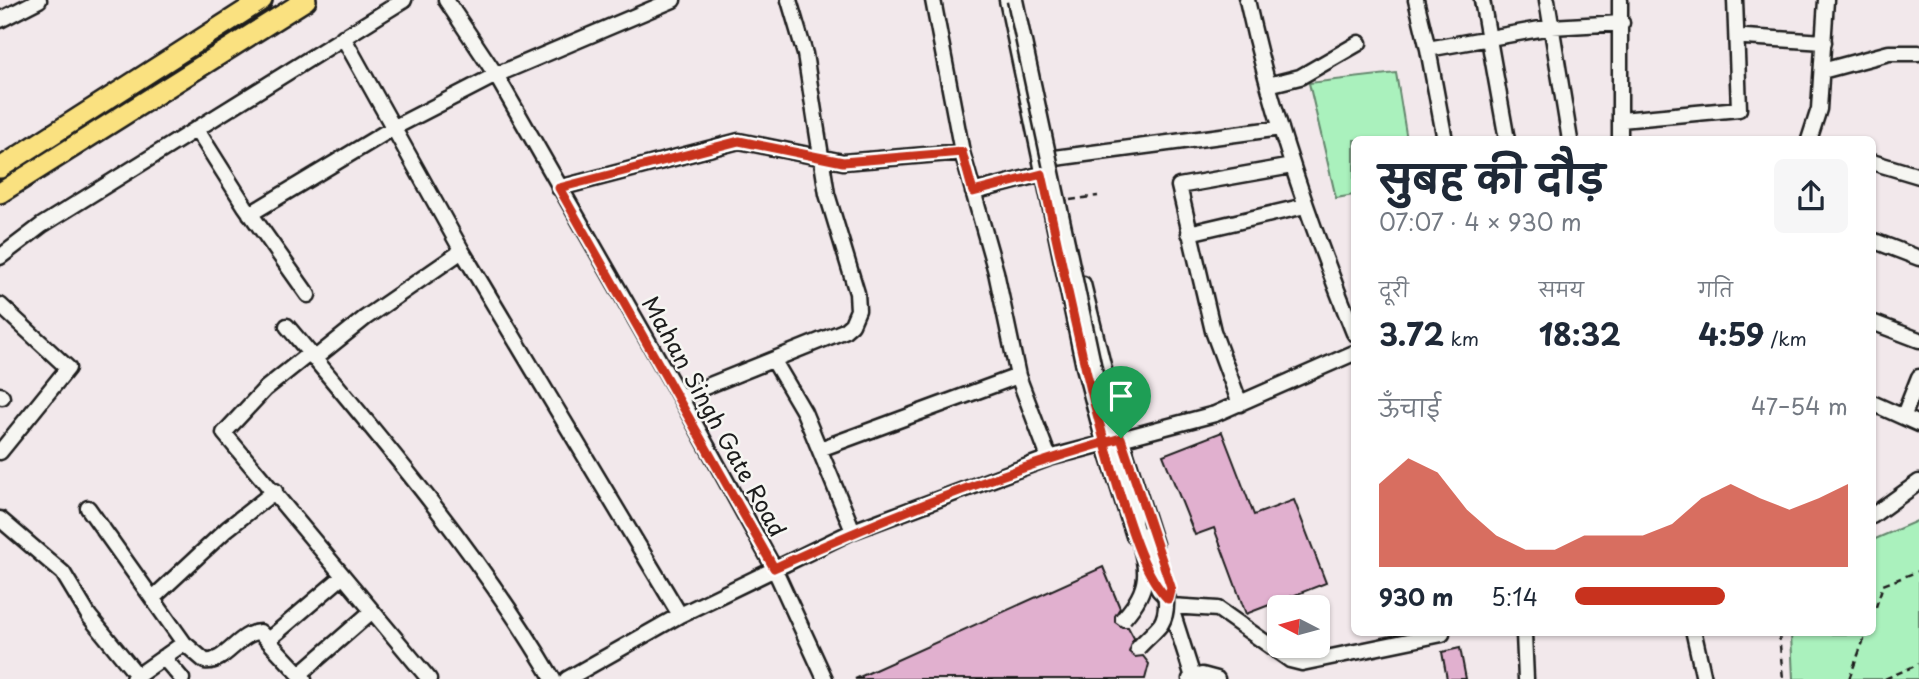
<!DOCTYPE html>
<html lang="hi">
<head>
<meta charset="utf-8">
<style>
	:root { --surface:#fff; --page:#f6f6f7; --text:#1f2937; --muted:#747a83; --accent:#c8321e }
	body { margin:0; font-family:"Playpen Sans","Playpen Sans Deva",sans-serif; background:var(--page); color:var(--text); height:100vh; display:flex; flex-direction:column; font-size:26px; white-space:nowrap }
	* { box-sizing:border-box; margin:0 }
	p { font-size:23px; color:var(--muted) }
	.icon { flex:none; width:38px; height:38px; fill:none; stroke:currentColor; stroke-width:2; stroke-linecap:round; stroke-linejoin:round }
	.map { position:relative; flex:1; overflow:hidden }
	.panel { position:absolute; left:1351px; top:136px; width:525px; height:500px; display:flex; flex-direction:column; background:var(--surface); border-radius:10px; box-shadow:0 2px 5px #0004 }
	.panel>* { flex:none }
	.needle { width:46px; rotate:276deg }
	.fabs { position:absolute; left:1267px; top:595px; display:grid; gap:14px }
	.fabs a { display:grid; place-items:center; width:63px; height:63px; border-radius:10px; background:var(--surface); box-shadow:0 2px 5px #0004; font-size:35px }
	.pin { position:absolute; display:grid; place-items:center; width:60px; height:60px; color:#fff; margin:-72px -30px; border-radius:50% 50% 50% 0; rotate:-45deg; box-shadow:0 0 7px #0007 }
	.pin .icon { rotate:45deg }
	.round { display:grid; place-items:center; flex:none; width:74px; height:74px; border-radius:10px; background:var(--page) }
	.overview { display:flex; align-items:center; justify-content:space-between; height:119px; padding:0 28px }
	h1 { font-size:38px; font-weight:700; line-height:52px }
	.metrics { display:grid; grid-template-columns:repeat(3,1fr); gap:10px; height:119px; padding:7px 28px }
	.metrics div { display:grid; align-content:center }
	.metrics b { font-size:30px; font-weight:700 }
	.metrics small { font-size:19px; font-weight:400 }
	.metrics p { font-size:19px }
	.chart { height:196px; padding:14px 28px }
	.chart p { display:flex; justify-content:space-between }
	.chart svg { width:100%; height:126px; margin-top:7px; fill:var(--accent); opacity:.7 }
	ul { padding:0 28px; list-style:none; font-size:23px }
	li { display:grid; grid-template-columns:112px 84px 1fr; align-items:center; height:52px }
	li i { height:18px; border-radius:9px; background:var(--accent) }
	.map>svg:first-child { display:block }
	.green { fill:#aaf1bd; stroke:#63866c; stroke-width:2 }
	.building { fill:#e1b0cf; stroke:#1c1c1c; stroke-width:2 }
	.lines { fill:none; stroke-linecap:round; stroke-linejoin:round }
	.minor-casing { stroke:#1c1c1c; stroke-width:19 }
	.major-casing { stroke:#1c1c1c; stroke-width:24 }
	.path { stroke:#1c1c1c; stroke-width:2.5; stroke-dasharray:7 5; stroke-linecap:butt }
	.minor { stroke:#f6f6f2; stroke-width:14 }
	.major { stroke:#fae180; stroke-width:19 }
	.minor-bridge-casing { stroke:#1c1c1c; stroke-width:19; stroke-linecap:butt }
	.minor-bridge { stroke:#f6f6f2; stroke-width:14 }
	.route-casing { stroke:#fff; stroke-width:14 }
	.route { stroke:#c8321e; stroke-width:9 }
	.labels { text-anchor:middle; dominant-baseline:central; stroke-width:5; stroke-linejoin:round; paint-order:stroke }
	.street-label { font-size:23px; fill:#1c1c1c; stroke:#f6f6f2 }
</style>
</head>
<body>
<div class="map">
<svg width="1919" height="679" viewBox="0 0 1919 679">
	<rect width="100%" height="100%" fill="#f2e8eb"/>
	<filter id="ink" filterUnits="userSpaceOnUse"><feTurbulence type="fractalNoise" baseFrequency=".0143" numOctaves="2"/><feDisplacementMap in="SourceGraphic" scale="14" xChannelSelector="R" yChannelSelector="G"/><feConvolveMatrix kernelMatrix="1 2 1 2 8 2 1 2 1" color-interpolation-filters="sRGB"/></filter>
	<g filter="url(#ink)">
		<path class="green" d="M 1396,73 L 1407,140 L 1354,140 L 1354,195 L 1336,198 L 1309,83 Z
			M 1919,520 L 1919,679 L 1793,679 L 1791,634 L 1872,634 L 1873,540 Z"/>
		<path class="building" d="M 1222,432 L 1254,515 L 1294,500 L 1326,583 L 1246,614 L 1214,528 L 1195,535 L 1163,455 Z
			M 1103,567 L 1120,608 L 1115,616 L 1115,622 L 1122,627 L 1128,627 L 1134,638 L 1129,652 L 1135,657 L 1143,656 L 1149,664 L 1145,679 L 855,679 Z
			M 1460,648 L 1466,679 L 1447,679 L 1442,652 Z"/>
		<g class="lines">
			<g class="minor-casing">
				<path id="minor" d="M 446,0 L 496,75 L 680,397 L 774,568 L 825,679
					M 933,0 L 962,152 L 996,272 L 1018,376 L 1049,458
					M 1007,0 L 1084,367 L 1104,442 L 1134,536
					M 1247,0 C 1272,115 1310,224 1354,333
					M 1416,0 L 1428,49
					M 1482,0 L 1507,140
					M 1547,0 L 1570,140
					M 1620,0 L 1620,140
					M 0,20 L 39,0
					M 343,37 L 462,251 L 680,615
					M 1745,37 L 1824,42
					M 1822,71 L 1889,53 L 1919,53
					M 1268,85 L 1300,77 L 1359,43
					M 1621,120 L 1739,109 L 1735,0
					M 197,130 L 245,206 L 308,295
					M 1445,140 L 1428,49 L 1551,27 L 1622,23
					M 1809,140 L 1819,109 L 1826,0
					M 1055,158 L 1281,128
					M 1872,162 L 1919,176
					M 559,188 L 739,141 L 843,162 L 962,152
					M 973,192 L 1042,174
					M 250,214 L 393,128 L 496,75 L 673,0
					M 1189,233 L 1305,206
					M 1872,240 L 1919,258
					M 0,257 L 42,225 L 404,0
					M 1083,284 L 1121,438 L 1155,544
					M 0,305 L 68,368 L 0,452
					M 1872,322 L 1919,340
					M 287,326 C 381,438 479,553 553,679
					M 310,353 L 265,389 L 224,433 L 429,679
					M 314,359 L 365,318 L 462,251
					M 774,361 L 804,412 L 853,531
					M 0,395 L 2,397
					M 680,397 L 844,331 L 852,324 L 858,310 L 857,293 L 827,194 L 805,54 L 789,0
					M 1872,403 L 1919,424
					M 1240,404 L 1213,331 L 1179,186 L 1292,166
					M 1904,415 L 1919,377
					M 820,449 L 1018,376
					M 88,508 L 184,643 L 205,661 C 225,664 239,632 260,632 L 304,679
					M 1872,516 L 1919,482
					M 0,519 L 63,573 L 89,616 L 137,675
					M 1144,558 L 1159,590 L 1168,599 L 1193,677
					M 153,598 L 227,529 L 275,491
					M 1171,606 L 1218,609 L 1290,660 L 1302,663 L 1442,634
					M 1524,634 L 1526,679
					M 1694,634 L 1704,679
					M 268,640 L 342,577
					M 163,657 L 182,679
					M 300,674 L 371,612
					M 133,679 L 184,643
					M 567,679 L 680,615 L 853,531 L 1049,458 L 1215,414 L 1354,353
					M 1190,679 L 1202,675 L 1217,679"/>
			</g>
			<g class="major-casing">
				<path id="major" d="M 0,168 L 262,0
					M 0,193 L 306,0"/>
			</g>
			<path class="path" d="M 1070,200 L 1098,196
				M 1872,619 L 1883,585 L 1919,571
				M 1779,634 L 1783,679
				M 1849,679 L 1866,634
				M 1885,679 L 1919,664"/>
			<use href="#minor" class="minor"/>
			<use href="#major" class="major"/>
			<g class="minor-bridge-casing">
				<path id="minor-bridge" d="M 1015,0 L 1102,406 L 1135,516 L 1134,522 C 1145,564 1156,582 1124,618
					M 1138,648 C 1145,640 1155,632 1161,624 C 1176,599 1154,559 1146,534"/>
			</g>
			<use href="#minor-bridge" class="minor-bridge"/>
		</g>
	</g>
	<g class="lines" filter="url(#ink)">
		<g class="route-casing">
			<path id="route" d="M 1121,438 C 1001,471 886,517 774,568 L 559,188 L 739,141 L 843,162 L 962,152 L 973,192 L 1042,174 C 1066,279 1086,385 1118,488 C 1129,522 1143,574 1168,599 L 1171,587 L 1121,438"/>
		</g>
		<use href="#route" class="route"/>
	</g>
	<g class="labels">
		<g class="street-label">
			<text transform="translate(715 416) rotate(61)">Mahan Singh Gate Road</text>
		</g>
	</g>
</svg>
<div class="fabs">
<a><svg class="needle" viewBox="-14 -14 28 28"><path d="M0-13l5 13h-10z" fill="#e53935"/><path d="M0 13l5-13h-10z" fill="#747a83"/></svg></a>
</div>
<div class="pin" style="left:1121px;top:438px;background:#1e9e55"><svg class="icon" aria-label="arrive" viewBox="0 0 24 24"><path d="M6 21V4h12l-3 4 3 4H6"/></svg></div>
<section class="panel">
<div class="overview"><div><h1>सुबह की दौड़</h1><p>07:07 · 4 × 930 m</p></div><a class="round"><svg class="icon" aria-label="share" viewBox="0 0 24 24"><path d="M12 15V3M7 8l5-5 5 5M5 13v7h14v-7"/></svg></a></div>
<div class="metrics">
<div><p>दूरी</p><b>3.72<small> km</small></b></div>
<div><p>समय</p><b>18:32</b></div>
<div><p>गति</p><b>4:59<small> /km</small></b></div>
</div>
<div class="chart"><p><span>ऊँचाई</span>47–54 m</p>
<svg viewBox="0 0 160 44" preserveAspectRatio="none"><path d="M0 44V15L10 6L20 11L30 24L40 33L50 38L60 38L70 33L80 33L90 33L100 29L110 20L120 15L130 20L140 24L150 20L160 15V44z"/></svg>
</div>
<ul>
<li><b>930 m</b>5:14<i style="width:55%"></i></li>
</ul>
</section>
</div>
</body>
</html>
